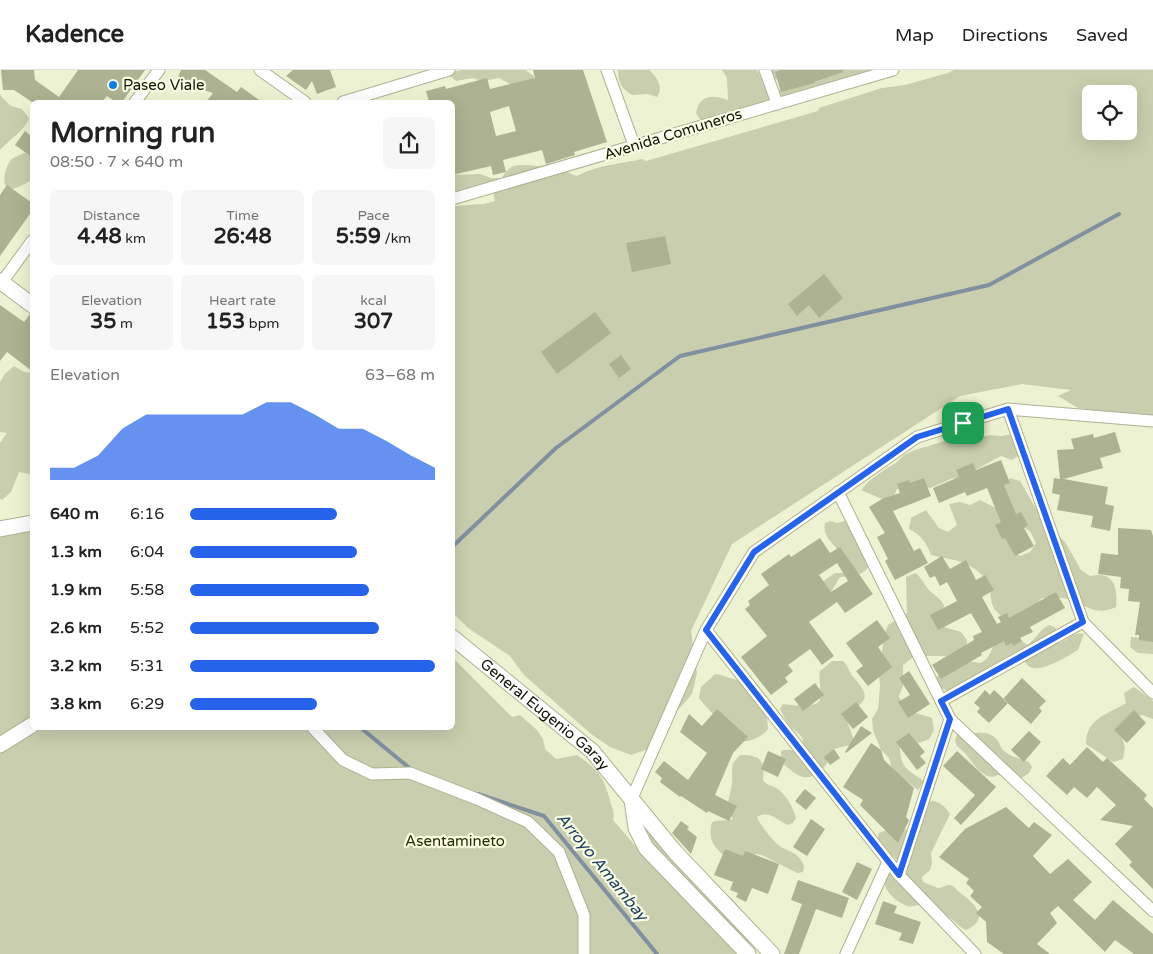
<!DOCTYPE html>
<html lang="en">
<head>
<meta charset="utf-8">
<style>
	:root { --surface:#fff; --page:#f6f6f6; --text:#222; --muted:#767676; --line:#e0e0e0; --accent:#2563eb }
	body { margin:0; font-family:"Varela Round",sans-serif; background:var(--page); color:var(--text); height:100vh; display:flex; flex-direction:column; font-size:19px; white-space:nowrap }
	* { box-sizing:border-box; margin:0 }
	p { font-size:16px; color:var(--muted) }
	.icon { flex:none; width:28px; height:28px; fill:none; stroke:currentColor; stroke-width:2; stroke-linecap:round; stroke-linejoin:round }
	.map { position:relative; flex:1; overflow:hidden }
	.details { position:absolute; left:30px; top:30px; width:425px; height:630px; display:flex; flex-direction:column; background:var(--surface); border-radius:8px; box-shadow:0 5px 20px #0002 }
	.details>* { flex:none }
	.buttons { position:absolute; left:1082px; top:15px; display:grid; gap:10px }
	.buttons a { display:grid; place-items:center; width:55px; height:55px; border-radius:8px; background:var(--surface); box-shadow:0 5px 20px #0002; font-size:25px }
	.pin { position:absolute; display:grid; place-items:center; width:42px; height:42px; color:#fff; margin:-21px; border-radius:10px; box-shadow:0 2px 8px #0006 }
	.round { display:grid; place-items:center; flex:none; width:52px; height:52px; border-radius:8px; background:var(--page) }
	.head { display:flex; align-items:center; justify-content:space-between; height:85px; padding:0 20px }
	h1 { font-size:28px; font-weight:700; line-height:38px }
	.figures { display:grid; grid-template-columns:repeat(3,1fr); gap:8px; height:85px; padding:5px 20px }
	.figures div { display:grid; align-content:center; border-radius:8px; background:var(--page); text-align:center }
	.figures b { font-size:21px; font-weight:700 }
	.figures small { font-size:14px; font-weight:400 }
	.figures p { font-size:14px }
	.chart { height:140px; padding:10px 20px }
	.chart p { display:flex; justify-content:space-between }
	.chart svg { width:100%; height:90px; margin-top:5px; fill:var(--accent); opacity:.7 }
	ul { padding:0 20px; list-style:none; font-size:16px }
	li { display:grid; grid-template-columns:80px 60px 1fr; align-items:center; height:38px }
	li i { height:12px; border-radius:6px; background:var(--accent) }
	header { display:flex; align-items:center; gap:30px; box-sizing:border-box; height:70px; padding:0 25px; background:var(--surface); border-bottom:1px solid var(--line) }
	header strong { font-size:24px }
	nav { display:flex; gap:28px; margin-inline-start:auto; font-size:18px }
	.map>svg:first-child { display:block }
	.green { fill:#c9ceae; fill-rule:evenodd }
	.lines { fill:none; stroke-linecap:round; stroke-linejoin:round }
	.stream { stroke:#81909f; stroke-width:4 }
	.building { fill:#adb293; fill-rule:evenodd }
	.street-casing { stroke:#adb293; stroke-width:13 }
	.secondary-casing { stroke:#adb293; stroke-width:17 }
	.street { stroke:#fff; stroke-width:11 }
	.secondary { stroke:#fff; stroke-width:15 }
	.route-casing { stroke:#fff; stroke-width:10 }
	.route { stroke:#2563eb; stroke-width:6 }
	.poi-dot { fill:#0d7ee5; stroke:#fafee5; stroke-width:2 }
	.labels { text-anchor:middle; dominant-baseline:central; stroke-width:4.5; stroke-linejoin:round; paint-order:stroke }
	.poi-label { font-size:15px; fill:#121308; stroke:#fafee5; text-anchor:start }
	.street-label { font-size:15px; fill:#121308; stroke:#fafee5 }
	.park-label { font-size:15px; fill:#282c04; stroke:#fafee5 }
	.water-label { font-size:16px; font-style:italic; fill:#204064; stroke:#fafee5 }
</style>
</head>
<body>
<header>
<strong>Kadence</strong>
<nav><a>Map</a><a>Directions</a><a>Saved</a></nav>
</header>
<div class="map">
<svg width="1153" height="884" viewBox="0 0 1153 884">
	<rect width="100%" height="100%" fill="#edf2d2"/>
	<path class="green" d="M 461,0 L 525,0 L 534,6 L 533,12 L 519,19 L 499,8 L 483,11 L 472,8 L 456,11 L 451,7 L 453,2 Z
		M 618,0 L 649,0 C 657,6 664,19 657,27 L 648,24 L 632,25 C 621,18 618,12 618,0 Z
		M 722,0 L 757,0 L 768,22 L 770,33 L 706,53 L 699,48 L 696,43 C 699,25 713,24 728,30 L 727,8 Z
		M 772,0 L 874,0 L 783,30 L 776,22 L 781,19 L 781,10 L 775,9 L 771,6 Z
		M 954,0 L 1153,0 L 1153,348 L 1078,338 L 1058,326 L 1071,320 L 1022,314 L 960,326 L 732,474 L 691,561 L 697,603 L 692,624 L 678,640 L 651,678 L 631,685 L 610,677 L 591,664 L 524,605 L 510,586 L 468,558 L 453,543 L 453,136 L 484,134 L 495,131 L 493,121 L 453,125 L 452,105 L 480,104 L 491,108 L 502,108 C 510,92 521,95 536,96 C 543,97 548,93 556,96 C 563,98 569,104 577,106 C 597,95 620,94 642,89 L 646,91 L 818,41 L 819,38 L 882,18 L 905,15 L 948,3 ZM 1091,24 L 1129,24 L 1129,61 L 1091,61 Z
		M 0,25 L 11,36 L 22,39 L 29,48 C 28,57 7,72 0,80 Z
		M 27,82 L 32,82 L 32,110 C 26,113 17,119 10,119 C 0,117 5,95 12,89 C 16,86 22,84 27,82 Z
		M 14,296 L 24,302 L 32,303 L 32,411 L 30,404 L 19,402 L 11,422 L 2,430 L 0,429 L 0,373 L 7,363 L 0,362 L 0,312 L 5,304 Z
		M 1012,364 L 1022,368 L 1028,376 L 1021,384 L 1012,390 L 1001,386 L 962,407 L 951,409 L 930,418 C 918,413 910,414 897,419 L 893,428 L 882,429 L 861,420 L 869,411 L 887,398 L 896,393 L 904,385 L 915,380 L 948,370 L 970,372 L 980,367 L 991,365 L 1001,366 Z
		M 1010,408 L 1020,411 L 1042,449 L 1065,472 L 1081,500 L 1090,506 C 1114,501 1118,517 1116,537 C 1092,548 1084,531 1062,528 C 1056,527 1049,528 1042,528 L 1035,535 L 1009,550 C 990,541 991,533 990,513 C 968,489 960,492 931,485 C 926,472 921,465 909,459 L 911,448 L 926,440 L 939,458 L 948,462 L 957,455 L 949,434 L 960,432 L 970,435 L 980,430 L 1000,440 L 1012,480 L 1020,486 L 1030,482 L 1036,473 L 1030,461 L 1021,456 L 1003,416 Z
		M 32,430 L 32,658 L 452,658 L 453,588 L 512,647 L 520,645 L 537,660 L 543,669 L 545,679 L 556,689 L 577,685 C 597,699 604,706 610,731 C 612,737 615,743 613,750 L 644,786 L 640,764 L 651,764 L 732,829 L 740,838 L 746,848 L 751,884 L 0,884 L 0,456 L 30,448 L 30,436 Z
		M 848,450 L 869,495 C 865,506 851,506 840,507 L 831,522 L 826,521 L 822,512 L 835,503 L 843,503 C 843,497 843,488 839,482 C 833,472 822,467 825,453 L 830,451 L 837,453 Z
		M 916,503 C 922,509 924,514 929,520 C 934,525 940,528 944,535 L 941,556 L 961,562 L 967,570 L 966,581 L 958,588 C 950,586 920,585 913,588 C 909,589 906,593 903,595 L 903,616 L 899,626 C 906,645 916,642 932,648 L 934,660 L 929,669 L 919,673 L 908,671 L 900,678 C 900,698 909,701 924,711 L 918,720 L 892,699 L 889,688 L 881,680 L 873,660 L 872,649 L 878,639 L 880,616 L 879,605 L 884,566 L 888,555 L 907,543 L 906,507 Z
		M 1050,555 L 1056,558 L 1057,563 L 1055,568 L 1058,573 C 1069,571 1072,561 1084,564 L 1078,580 C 1068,586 1041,603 1030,597 C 1027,595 1024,591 1022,588 L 950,622 L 936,615 L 934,610 C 939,602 960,594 969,592 C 975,591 979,595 984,591 C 991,586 992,577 996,570 L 1022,571 L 1027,575 C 1036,570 1039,559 1050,555 Z
		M 1131,567 L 1153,569 L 1153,584 L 1138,583 L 1130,577 Z
		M 832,591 L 843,591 C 849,596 849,603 854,608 C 874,630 863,630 846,648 L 854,670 L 850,675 L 834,679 C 830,691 817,713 800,706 C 793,703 787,697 781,692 L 781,681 C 788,678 794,682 802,680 C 806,667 800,665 791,657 C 786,651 783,645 780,639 L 783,634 C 791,635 819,639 820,629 C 822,621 818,610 820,601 Z
		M 715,604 C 724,605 732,610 741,610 L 767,647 L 768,659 C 762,667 748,673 738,671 L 703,633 L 699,628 L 701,617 Z
		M 1134,617 L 1153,631 L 1153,649 L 1142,645 L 1132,649 L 1122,667 L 1125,678 L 1123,689 L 1113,692 L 1086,674 C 1086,648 1107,645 1126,633 L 1124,623 Z
		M 975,663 C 983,662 992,663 997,670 C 1000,673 1000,677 1003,680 C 1010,687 1020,688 1029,692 L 1032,697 L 1029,703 L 1020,709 L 998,705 L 993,707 L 987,706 L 978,700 L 965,683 L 957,676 L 955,670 L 957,665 L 969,665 Z
		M 740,685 C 761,685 765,690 763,710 C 766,715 771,715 776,718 C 786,724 793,737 796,748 L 793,753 L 788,755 C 777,750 768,740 757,747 C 758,752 772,769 776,773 C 787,783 798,780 804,796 L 803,802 L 797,803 L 762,785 L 756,784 L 752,787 L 730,790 C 715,779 707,771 712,752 C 719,749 726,752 733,749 C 724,730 730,731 732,713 C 733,706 731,700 733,693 Z
		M 932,731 C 941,732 945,737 950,744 L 931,783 L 932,794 L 930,800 L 922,807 L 923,812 L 938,818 C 942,818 946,815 949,815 C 954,815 956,819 959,822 C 973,832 992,849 966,860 C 956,855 950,846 940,841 C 935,839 927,835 922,835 C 917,834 912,838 907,836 C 894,831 879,817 886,803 L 897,805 L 901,794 L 884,778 L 877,769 L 879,763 L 889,759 L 912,760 L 927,733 Z"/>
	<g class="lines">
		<path class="stream" d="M 452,477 L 556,378 L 680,286 L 989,215 L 1119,144
			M 361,658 L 413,701
			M 478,724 L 544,746 L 657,884"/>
	</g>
	<path class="building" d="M 1,0 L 34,0 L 35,10 L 59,27 L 78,0 L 145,0 L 122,32 L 116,32 L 107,26 L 102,32 L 32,32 L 14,20 L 3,20 Z
		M 181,0 L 205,0 L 237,22 L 241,17 L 262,32 L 206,32 L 213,23 L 182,13 L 178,7 Z
		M 293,0 L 330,0 L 336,17 L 317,24 L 312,11 L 306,20 L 286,6 Z
		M 533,0 L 583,0 L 607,72 L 574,82 L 575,85 L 546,94 L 542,80 L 503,90 L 506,102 L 493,105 L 491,96 L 452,105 L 452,32 L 429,32 L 426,21 L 445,16 L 446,19 L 487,8 L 490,19 L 535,8 ZM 509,36 L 516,61 L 496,66 L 490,42 Z
		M 781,0 L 843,0 L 843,2 L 814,12 L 815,13 L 781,22 L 775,2 Z
		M 25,61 L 32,67 L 32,87 L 15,75 Z
		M 7,115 L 32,133 L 32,141 L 0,186 L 0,125 Z
		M 665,166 L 671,194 L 632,202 L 626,173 Z
		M 824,204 L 843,228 L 819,248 L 809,235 L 797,246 L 788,234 Z
		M 0,235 L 24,252 L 30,244 L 32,244 L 32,301 L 7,282 L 0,291 Z
		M 595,242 L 611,263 L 557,304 L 541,282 Z
		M 621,285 L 631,299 L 619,308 L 609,294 Z
		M 1115,362 L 1121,382 L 1100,388 L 1103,398 L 1064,409 L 1108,417 L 1105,434 L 1114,436 L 1110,461 L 1091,457 L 1093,446 L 1057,440 L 1060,425 L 1052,423 L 1054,408 L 1060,409 L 1057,380 L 1074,379 L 1071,369 L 1093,364 L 1094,368 Z
		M 1001,390 L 1010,413 L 1004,415 L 1016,444 L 1021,442 L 1028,455 L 1024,458 L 1034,476 L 1015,486 L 1005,468 L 1002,469 L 995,455 L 1001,452 L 987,418 L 967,426 L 965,422 L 939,433 L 933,418 L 959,407 L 956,400 L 973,393 L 976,400 Z
		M 924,408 L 931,426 L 893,441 L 914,481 L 920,478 L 928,493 L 895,510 L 885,491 L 888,489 L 877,467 L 885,463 L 869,437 L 882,429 L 900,423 L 897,414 L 909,410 L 910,413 Z
		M 1118,458 L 1151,460 L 1153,466 L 1153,572 L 1139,570 L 1139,565 L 1135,565 L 1140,532 L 1128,531 L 1129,519 L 1120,518 L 1121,507 L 1098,504 L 1101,483 L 1118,485 Z
		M 820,468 L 830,483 L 840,477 L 873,524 L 845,543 L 837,532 L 809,552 L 834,586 L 822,595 L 810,579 L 788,595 L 793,601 L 785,608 L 788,612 L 771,625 L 741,587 L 767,566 L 745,539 L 750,535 L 748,531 L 769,515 L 761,504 L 789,484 L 791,487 ZM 837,493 L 848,511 L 831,522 L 819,505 Z
		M 942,486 L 950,499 L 966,490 L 976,510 L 985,505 L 994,520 L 982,527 L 997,554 L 1001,552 L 998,547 L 1007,543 L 1009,548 L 1056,522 L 1065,538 L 1030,557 L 1033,562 L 1020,568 L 1022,571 L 1013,576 L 1012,573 L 1006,576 L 1004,571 L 981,583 L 982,585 L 941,609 L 932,595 L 974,570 L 973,566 L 982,562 L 971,543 L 938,560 L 930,545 L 957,531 L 947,512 L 940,516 L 935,506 L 930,508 L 924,497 Z
		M 877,550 L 890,568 L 878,577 L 892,597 L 868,616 L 856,601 L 863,596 L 846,573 Z
		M 909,601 L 930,634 L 908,648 L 898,632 L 910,625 L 899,608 Z
		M 1022,608 L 1046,631 L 1039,638 L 1042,641 L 1031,654 L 1003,629 Z
		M 815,613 L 824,625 L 803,641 L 794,629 Z
		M 985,620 L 990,625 L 994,620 L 1008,633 L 989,653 L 977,642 L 980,638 L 974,633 Z
		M 856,632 L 868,647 L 853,659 L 841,644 Z
		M 717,639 L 748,667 L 733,683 L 715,725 L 737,736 L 729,751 L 708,741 L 707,743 L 681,726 L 680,727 L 660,712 L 662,708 L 655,702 L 664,691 L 688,710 L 707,683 L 680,662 L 689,644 L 702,656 Z
		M 1134,640 L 1146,653 L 1127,673 L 1114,660 Z
		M 861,656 L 872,663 L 846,683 L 845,682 Z
		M 1029,661 L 1041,672 L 1024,692 L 1011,680 Z
		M 909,663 L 925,682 L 920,686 L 926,693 L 917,700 L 896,672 Z
		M 871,673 L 881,680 L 884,690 L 914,718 L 906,747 L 909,750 L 898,773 L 860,735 L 863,730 L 843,717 Z
		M 1087,677 L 1103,692 L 1107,688 L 1147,725 L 1144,729 L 1153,738 L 1153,819 L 1129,795 L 1132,792 L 1115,774 L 1133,756 L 1100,750 L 1116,735 L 1097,717 L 1087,728 L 1074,717 L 1067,725 L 1046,706 L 1063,688 L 1070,695 Z
		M 834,679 L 840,688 L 830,695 L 824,687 Z
		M 768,681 L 786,689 L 778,707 L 761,699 Z
		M 957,681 L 996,717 L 961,755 L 954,748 L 975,725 L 943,696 Z
		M 805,719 L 816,728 L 806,740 L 795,731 Z
		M 1006,737 L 1029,758 L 1034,752 L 1052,765 L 1033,786 L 1050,804 L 1068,789 L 1092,812 L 1073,830 L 1095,850 L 1113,830 L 1153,864 L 1153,884 L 1134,884 L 1115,870 L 1105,882 L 1058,836 L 1050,843 L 1057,853 L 1037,874 L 1050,884 L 1004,884 L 987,872 L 986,852 L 976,843 L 982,837 L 970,826 L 974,821 L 966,813 L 969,809 L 939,787 L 965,759 Z
		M 811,749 L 825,759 L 807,786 L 793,777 Z
		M 681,751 L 689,757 L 687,759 L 697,767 L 691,784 L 672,763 Z
		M 725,779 L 743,786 L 745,781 L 779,794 L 768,824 L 752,818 L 746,832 L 736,827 L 738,823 L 730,820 L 733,812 L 714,805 Z
		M 857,792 L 872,799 L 857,830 L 842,822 Z
		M 798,810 L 849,828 L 842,848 L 816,839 L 799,884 L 784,884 L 802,834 L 791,830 Z
		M 883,831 L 897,836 L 894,843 L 921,852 L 913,874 L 899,870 L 902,863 L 875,854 Z"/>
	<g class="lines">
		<g class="street-casing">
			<path id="street" d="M 260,0 L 305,32
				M 607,0 L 634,75
				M 765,0 L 777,33
				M 135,32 L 159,0
				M 343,32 L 449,0
				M 452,129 L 893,0
				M 2,212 L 32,171
				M 1008,339 L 1083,552 L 1153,623
				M 838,422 L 950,649 L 1153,841
				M 706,560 L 899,805 L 975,884
				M 941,631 L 1083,552
				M 313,658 L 343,690 L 372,704 L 410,703 L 477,729 L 528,752 L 559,782 L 584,845 L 584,884
				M 632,728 L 706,560 L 754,482 L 917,367 L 1008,339 L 1153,351
				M 899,805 L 950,649
				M 846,884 L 888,792"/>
		</g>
		<g class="secondary-casing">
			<g id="secondary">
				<path d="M 0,211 L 32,235"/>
				<path d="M 0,459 L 32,453"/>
				<path id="s1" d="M 452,567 L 592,681 L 675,782 L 772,884"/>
				<path d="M 0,675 L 32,655"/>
				<path d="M 632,730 L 636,758 L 646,778 L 748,884"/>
			</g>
		</g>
		<use href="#street" class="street"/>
		<use href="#secondary" class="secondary"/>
	</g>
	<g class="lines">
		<g class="route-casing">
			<path id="route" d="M 1008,339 L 1083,552 L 941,631 L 950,649 L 899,805 L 706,560 L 754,482 L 917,367 Z"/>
		</g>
		<use href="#route" class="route"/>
	</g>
	<circle class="poi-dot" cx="113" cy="15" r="5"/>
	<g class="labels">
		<g class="poi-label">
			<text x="123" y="15">Paseo Viale</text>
		</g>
		<g class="street-label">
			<text transform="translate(673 64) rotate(-17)">Avenida Comuneros</text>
			<text stroke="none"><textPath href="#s1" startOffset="121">General Eugenio Garay</textPath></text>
		</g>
		<g class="park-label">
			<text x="455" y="771">Asentamineto</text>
		</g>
		<g class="water-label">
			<text transform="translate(602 797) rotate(51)">Arroyo Amambay</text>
		</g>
	</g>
</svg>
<div class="buttons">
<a><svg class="icon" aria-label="locate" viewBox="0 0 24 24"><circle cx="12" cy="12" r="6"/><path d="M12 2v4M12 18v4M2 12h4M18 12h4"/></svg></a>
</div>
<div class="pin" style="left:963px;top:353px;background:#1e9e55"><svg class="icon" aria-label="arrive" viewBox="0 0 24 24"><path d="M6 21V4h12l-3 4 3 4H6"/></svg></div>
<section class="details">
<div class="head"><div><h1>Morning run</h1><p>08:50 · 7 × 640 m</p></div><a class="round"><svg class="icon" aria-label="share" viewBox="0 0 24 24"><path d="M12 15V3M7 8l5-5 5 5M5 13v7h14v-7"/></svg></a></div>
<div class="figures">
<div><p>Distance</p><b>4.48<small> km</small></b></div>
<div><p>Time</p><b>26:48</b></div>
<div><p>Pace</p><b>5:59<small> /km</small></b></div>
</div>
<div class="figures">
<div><p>Elevation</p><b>35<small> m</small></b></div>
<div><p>Heart rate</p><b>153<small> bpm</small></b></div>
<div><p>kcal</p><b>307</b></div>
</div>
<div class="chart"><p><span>Elevation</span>63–68 m</p>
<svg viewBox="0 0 160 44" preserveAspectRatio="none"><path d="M0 44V38L10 38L20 32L30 19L40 12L50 12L60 12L70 12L80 12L90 6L100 6L110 12L120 19L130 19L140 25L150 32L160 38V44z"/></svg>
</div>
<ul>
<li><b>640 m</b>6:16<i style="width:60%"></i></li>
<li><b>1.3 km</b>6:04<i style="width:68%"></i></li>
<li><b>1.9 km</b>5:58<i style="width:73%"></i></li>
<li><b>2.6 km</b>5:52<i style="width:77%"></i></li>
<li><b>3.2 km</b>5:31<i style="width:100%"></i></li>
<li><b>3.8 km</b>6:29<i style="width:52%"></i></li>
</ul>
</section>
</div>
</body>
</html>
